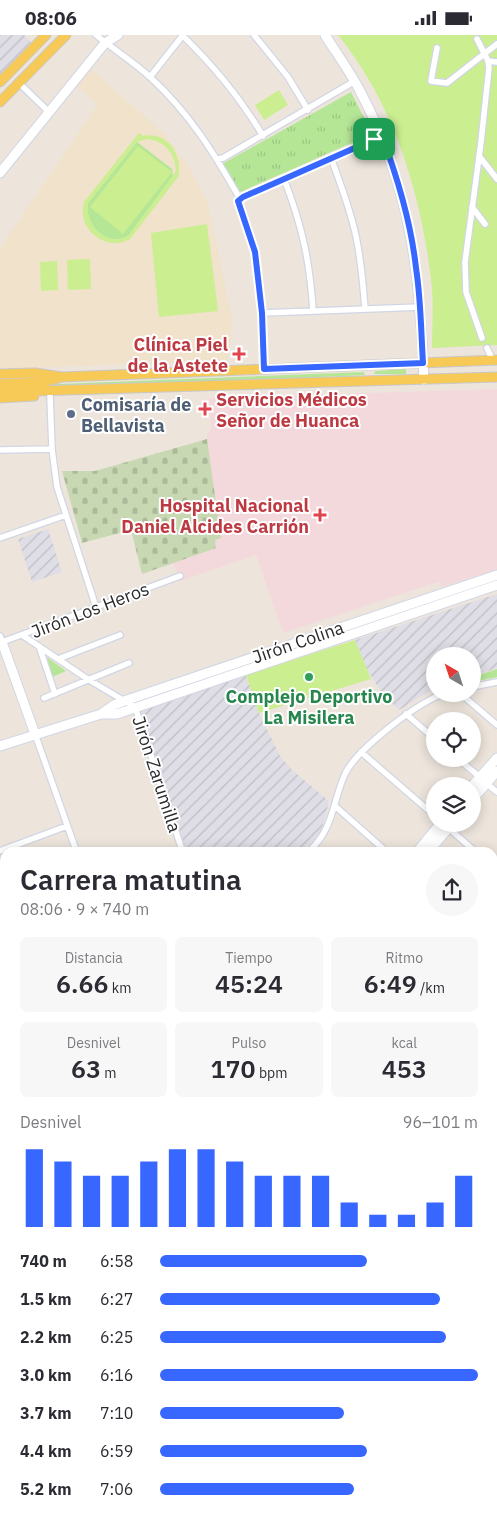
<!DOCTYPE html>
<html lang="es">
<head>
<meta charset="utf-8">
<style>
	:root { --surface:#fff; --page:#f7f7f7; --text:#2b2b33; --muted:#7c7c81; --accent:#3767ff }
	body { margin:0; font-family:"IBM Plex Sans",sans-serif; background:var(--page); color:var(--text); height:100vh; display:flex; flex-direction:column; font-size:19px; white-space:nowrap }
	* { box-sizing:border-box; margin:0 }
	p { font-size:16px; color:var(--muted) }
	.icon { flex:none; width:28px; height:28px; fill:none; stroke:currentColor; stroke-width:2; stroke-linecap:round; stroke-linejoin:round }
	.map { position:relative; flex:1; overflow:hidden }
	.details { position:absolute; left:0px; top:812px; width:498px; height:669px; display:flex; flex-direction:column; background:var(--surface); border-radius:15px 15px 0 0; box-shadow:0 2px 12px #0003 }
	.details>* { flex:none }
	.needle { width:32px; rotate:321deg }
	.tools { position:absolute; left:426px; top:612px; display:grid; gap:10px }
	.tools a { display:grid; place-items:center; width:55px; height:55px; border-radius:50%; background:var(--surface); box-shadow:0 2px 12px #0003; font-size:25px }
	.pin { position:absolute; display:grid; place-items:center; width:42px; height:42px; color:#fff; margin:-21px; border-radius:10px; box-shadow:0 2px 8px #0006 }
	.round { display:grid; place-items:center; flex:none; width:52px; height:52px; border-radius:26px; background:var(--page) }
	.overview { display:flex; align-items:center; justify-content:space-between; height:85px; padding:0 20px }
	h1 { font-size:28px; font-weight:600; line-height:38px }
	.metrics { display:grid; grid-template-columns:repeat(3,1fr); gap:8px; height:85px; padding:5px 20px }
	.metrics div { display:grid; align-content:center; border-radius:8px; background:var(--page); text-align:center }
	.metrics b { font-size:25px; font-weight:600 }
	.metrics small { font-size:14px; font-weight:400 }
	.metrics p { font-size:14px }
	.chart { height:140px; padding:10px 20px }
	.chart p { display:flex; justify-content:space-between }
	.chart svg { width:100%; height:90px; margin-top:5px; stroke:var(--accent); stroke-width:6 }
	ul { padding:0 20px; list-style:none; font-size:16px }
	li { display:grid; grid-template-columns:80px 60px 1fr; align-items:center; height:38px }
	li i { height:12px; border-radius:6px; background:var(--accent) }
	.status { display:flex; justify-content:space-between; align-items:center; height:35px; padding:0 25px; background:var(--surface); direction:ltr }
	.status svg { height:14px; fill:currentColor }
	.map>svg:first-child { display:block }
	.industrial { fill:url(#industrial-furrows) }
	.education { fill:#f0e2cb }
	.medical { fill:#f4d9dc }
	.grass { fill:#b5e696 }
	.cemetery { fill:url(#cemetery-stones) }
	.park { fill:url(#park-tufts) }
	.pitch { fill:#cbee91; fill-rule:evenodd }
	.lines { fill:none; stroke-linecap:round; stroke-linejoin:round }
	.street-casing { stroke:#d1d6e4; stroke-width:8 }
	.secondary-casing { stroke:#d1d6e4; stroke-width:11 }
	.primary-casing { stroke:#c8c8c8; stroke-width:11 }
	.street { stroke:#fff; stroke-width:5.5 }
	.secondary { stroke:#fff; stroke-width:9 }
	.primary { stroke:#f7c957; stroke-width:9 }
	.route-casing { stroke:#fff; stroke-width:10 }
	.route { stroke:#3767ff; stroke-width:6 }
	.health-dot { fill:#e0444e; stroke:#fff; stroke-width:2 }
	.service-dot { fill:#5c6f8a; stroke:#fff; stroke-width:2 }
	.leisure-dot { fill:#2e9e5b; stroke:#fff; stroke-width:2 }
	.labels { text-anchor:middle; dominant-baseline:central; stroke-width:4; stroke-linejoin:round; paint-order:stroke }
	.health-label { font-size:18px; font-weight:bold; fill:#be3a42; stroke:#fff; text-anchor:end }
	.service-label { font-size:18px; font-weight:bold; fill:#4e5e75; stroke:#fff; text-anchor:start }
	.street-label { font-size:18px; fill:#2b2b2b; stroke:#fff }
	.leisure-label { font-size:18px; font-weight:bold; fill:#27864d; stroke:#fff }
</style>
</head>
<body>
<div class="status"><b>08:06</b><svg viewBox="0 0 49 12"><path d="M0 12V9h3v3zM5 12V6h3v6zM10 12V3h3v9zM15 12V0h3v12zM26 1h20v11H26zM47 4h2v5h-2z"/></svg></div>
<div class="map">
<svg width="497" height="1481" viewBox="0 0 497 1481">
	<defs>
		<pattern id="industrial-furrows" width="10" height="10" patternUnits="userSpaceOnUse" patternTransform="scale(1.25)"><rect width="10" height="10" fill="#dfdde5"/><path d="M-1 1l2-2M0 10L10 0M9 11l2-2" fill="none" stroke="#c0bec5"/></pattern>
		<pattern id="cemetery-stones" width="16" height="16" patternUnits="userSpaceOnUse" patternTransform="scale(1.25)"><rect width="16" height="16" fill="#c7d8b2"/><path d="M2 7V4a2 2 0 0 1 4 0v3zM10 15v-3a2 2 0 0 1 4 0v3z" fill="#abba99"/></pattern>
		<pattern id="park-tufts" width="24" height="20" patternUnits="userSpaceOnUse" patternTransform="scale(1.25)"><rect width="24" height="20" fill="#b5e696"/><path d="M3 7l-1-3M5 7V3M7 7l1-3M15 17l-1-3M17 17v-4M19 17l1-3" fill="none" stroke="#9cc581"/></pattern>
	</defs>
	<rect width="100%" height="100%" fill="#ede5dc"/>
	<path class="industrial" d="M 0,0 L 24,0 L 31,7 L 0,40 Z
		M 48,494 L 62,537 L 32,547 L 18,504 Z
		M 497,559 L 497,633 L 473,641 L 472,621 L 435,621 L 435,653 L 399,675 L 384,661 L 367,635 L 355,605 Z
		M 246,640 L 259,678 L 280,721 L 292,735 L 329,766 L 324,786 L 321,795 L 313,806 L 298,817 L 187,817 L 139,677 Z"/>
	<path class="education" d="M 91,34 L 165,99 L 188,130 L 207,166 L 233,287 L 228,326 L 0,334 L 0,213 L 98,69 L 77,52 Z
		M 497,1174 L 497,1319 L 492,1310 L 492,1176 Z"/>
	<path class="medical" d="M 497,354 L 497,534 L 441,552 L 440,548 L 438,547 L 283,598 L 256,520 L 181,546 L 173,528 L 216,513 L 215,505 L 221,503 L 207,404 L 207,398 L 211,394 L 209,363 Z"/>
	<path class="grass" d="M 137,107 L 172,134 L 173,141 L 129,200 C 108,214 84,190 88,168 Z
		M 406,334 L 406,339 L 374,339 L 375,336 Z
		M 364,337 L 365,340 L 125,351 L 33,350 Z
		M 497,634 L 497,642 L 473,647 L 473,642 Z"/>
	<path class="cemetery" d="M 207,404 L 221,503 L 215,505 L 216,513 L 142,539 L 131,495 L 82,508 L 62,436 L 95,436 Z"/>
	<path class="park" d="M 351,57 L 372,99 L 238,158 L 222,129 Z
		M 48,623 L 66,636 L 52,642 L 45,625 Z"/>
	<path class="pitch" d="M 338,0 L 497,0 L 497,310 L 432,313 C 432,291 434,267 431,245 C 421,158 394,69 338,0 Z
		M 279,55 L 288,70 L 264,85 L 255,70 Z
		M 139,98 L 143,101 C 168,96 183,120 178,142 L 130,204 C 106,218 76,193 84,167 ZM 147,104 C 165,106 175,118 176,136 L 129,200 C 108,214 84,190 88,168 L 137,107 Z
		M 138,111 L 172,137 L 123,199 L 90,172 Z
		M 207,189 L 218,276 L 159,282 L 151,198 Z
		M 90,224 L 91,254 L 68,255 L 67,225 Z
		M 57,226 L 58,255 L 41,256 L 40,227 Z
		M 355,605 L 371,644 L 259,678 L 246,640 Z"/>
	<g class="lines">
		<g class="street-casing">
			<path id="street" d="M 96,0 C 114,15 134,27 151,43 C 190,79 214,118 240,164
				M 254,0 L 288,42 L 308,75
				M 183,1 C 214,31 241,64 263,101
				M 477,4 L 488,26 L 489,33 L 481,107 L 465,227 L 466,257 L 482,303
				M 437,13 L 431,46 L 447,48 L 497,9
				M 488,26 L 497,27
				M 150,42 L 183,0
				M 19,48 L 49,77
				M 479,121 L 497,144
				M 331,123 C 340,147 349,171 355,197 C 361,222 363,248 365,274
				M 218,124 L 223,123 L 355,46
				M 284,144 C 302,190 310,227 313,276
				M 472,172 L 485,189
				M 262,278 L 420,272
				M 487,313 L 493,326
				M 264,334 L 262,278 L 255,217 L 238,166 L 243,162 L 382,101
				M 50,360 L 52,414 L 57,452 L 96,572
				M 0,415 L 52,414
				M 0,503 L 66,480
				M 22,600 L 89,645 L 135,672 L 183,818
				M 0,601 L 2,607 L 180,541
				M 39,611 L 55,659
				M 58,624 L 120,600
				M 472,652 L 497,647
				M 461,659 L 497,690
				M 44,663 L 129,628
				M 406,679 L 435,704
				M 35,699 L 77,818
				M 361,717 L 435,781
				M 458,724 L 480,742
				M 486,748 L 497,757
				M 335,771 L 388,818
				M 444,789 L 477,818
				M 0,816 L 67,791
				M 307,818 C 334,795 332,768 345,739 C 357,714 417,668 443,659
				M 492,831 L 497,835
				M 0,880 L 5,878
				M 0,899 L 5,913
				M 492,914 L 497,908
				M 0,940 L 5,936
				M 0,1022 L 5,1021
				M 0,1127 L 5,1125
				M 492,1164 L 497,1163
				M 0,1205 L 5,1219
				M 0,1232 L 5,1230
				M 0,1328 L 5,1327
				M 201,1476 L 202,1481
				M 305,1476 L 307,1481
				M 409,1476 L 410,1481"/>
		</g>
		<g class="secondary-casing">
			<path id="secondary" d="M 325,0 C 337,19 351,38 361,58 C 411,153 420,240 424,345
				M 0,138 L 105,8 L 118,0
				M 0,608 L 2,607 L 35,699
				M 101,679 L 114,670 L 124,666 L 497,540
				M 0,711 L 101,679 L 117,679 L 497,550
				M 472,751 L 497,723
				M 472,765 L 497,736
				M 416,818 L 440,789
				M 427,818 L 452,789
				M 0,1305 L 5,1299
				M 0,1317 L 5,1311
				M 492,1370 L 497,1369
				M 0,1434 L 5,1432
				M 492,1465 L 497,1463
				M 92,1476 L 94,1481
				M 169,1481 L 183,1476
				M 445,1481 L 459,1476"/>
		</g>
		<g class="primary-casing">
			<path id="primary" d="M 0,47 L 46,0
				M 0,67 L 66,0
				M 0,339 L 35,338 L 62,342 L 497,325
				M 0,349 L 44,347 L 59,343
				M 0,357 L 497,342
				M 0,363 L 34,361"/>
		</g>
		<use href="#street" class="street"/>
		<use href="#secondary" class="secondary"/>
		<use href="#primary" class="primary"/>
	</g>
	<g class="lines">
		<g class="route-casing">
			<path id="route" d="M 382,101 C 398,144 411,187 416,233 C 421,265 421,297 423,328 L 264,334 L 262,278 L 255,217 L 238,166 L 243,162 Z"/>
		</g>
		<use href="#route" class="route"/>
	</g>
	<g class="health-dot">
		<path d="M236.5 311.5h5v5h5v5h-5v5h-5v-5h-5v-5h5z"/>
		<path d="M202.5 366.5h5v5h5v5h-5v5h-5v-5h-5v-5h5z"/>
		<path d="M317.5 472.5h5v5h5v5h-5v5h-5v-5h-5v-5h5z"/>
	</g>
	<circle class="service-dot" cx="71" cy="379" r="5"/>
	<circle class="leisure-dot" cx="309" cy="642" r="5"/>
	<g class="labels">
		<g class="health-label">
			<text x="228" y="309">Clínica Piel<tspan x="228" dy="21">de la Astete</tspan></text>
			<text x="216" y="364" text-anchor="start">Servicios Médicos<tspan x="216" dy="21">Señor de Huanca</tspan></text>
			<text x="309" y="470">Hospital Nacional<tspan x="309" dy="21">Daniel Alcides Carrión</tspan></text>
		</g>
		<g class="service-label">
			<text x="81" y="369">Comisaría de<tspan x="81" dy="21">Bellavista</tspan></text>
		</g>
		<g class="street-label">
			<text transform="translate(90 575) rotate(-21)">Jirón Los Heros</text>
			<text transform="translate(298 607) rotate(-19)">Jirón Colina</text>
			<text transform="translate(157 739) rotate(72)">Jirón Zarumilla</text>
		</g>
		<g class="leisure-label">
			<text x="309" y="661">Complejo Deportivo<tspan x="309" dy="21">La Misilera</tspan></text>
		</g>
	</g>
</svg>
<div class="tools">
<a><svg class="needle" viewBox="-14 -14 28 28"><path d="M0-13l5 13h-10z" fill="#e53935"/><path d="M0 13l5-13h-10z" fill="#7c7c81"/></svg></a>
<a><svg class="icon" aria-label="locate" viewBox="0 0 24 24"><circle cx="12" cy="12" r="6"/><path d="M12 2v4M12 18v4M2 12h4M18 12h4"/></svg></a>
<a><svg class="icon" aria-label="layers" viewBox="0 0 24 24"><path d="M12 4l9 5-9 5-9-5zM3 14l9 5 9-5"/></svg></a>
</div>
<div class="pin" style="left:374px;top:104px;background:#1e9e55"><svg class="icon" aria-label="arrive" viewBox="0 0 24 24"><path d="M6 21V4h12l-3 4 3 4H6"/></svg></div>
<section class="details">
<div class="overview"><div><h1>Carrera matutina</h1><p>08:06 · 9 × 740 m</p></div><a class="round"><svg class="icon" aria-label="share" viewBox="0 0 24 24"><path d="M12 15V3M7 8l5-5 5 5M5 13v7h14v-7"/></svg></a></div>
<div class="metrics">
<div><p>Distancia</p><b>6.66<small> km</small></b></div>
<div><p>Tiempo</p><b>45:24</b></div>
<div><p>Ritmo</p><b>6:49<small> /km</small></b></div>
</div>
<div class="metrics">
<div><p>Desnivel</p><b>63<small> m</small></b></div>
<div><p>Pulso</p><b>170<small> bpm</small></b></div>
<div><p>kcal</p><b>453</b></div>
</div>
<div class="chart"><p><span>Desnivel</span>96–101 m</p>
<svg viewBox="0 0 160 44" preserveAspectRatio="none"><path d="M5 44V6M15 44V12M25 44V19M35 44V19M45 44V12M55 44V6M65 44V6M75 44V12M85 44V19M95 44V19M105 44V19M115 44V32M125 44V38M135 44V38M145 44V32M155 44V19"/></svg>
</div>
<ul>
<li><b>740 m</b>6:58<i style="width:65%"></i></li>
<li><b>1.5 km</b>6:27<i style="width:88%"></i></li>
<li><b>2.2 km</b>6:25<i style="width:90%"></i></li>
<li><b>3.0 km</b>6:16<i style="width:100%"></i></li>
<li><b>3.7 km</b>7:10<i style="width:58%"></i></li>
<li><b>4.4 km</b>6:59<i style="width:65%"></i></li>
<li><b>5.2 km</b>7:06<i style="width:61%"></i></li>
</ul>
</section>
</div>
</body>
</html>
